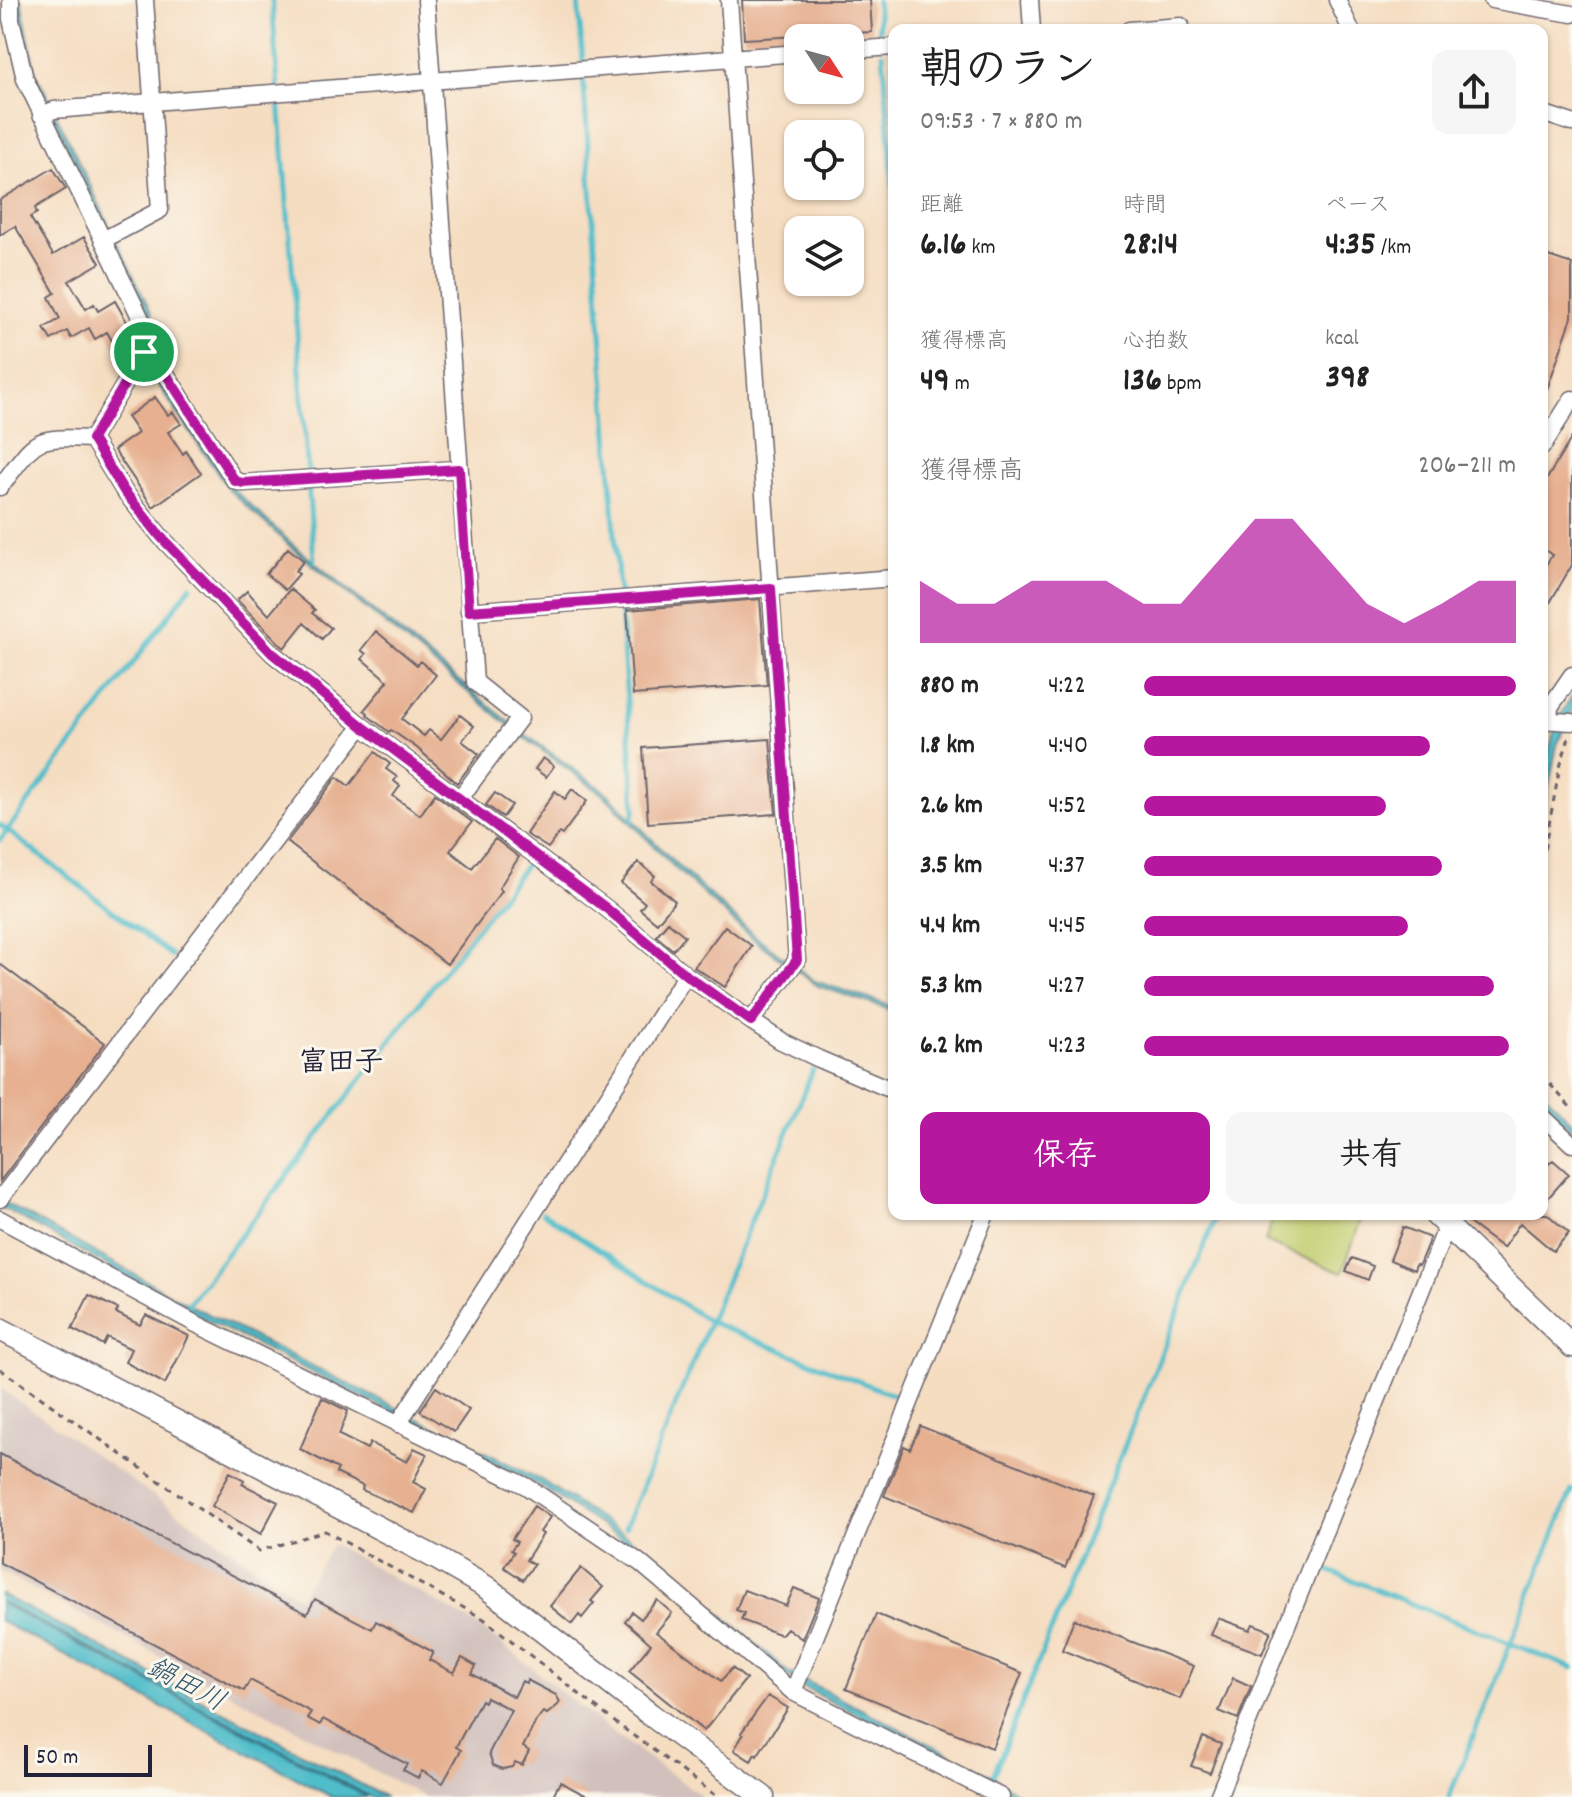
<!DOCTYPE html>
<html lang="ja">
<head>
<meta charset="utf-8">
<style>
	:root { --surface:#fff; --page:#f6f6f6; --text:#222; --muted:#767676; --accent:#b5179e }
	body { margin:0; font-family:Dekko,"Klee One",sans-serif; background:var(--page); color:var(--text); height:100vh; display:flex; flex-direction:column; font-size:30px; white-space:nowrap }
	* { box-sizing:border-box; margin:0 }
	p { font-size:26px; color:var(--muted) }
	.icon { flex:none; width:44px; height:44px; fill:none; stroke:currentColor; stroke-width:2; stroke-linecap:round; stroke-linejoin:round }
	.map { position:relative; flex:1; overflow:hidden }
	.sheet { position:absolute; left:888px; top:24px; width:660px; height:1196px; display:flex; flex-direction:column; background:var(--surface); border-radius:16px; box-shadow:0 2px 6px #0004 }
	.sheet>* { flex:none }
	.needle { width:52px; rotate:126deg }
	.controls { position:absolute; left:784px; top:24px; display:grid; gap:16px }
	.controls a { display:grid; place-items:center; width:80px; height:80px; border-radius:16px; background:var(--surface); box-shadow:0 2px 6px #0004; font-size:40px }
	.scale { position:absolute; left:24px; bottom:20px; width:128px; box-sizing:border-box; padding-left:8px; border:4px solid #22223b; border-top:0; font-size:22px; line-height:28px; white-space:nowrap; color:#22223b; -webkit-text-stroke:6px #fbf7ec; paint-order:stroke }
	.pin { position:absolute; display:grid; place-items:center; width:68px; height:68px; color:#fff; margin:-34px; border:4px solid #fff; border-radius:50%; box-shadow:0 2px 8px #0007 }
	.round { display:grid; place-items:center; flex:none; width:84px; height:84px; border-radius:16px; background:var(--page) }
	.headline { display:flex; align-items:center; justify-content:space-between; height:136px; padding:0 32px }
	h1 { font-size:44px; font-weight:800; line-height:60px }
	.metrics { display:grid; grid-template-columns:repeat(3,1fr); gap:12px; height:136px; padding:8px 32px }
	.metrics div { display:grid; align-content:center }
	.metrics b { font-size:34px; font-weight:800 }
	.metrics small { font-size:22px; font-weight:400 }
	.metrics p { font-size:22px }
	.chart { height:224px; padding:16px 32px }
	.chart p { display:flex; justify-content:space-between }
	.chart svg { width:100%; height:144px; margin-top:8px; fill:var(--accent); opacity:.7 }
	.primary-button { display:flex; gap:16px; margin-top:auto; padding:16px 32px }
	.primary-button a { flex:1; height:92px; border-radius:16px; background:var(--accent); color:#fff; font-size:32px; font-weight:800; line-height:92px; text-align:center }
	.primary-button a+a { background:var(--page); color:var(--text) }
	ul { padding:0 32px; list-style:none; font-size:26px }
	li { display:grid; grid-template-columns:128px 96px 1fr; align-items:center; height:60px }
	li i { height:20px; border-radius:10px; background:var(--accent) }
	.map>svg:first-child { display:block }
	.industrial { fill:#d1c0bc }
	.green { fill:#c2ce6f; stroke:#727855; stroke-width:2 }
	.water { fill:#50bdca; stroke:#397082; stroke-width:2 }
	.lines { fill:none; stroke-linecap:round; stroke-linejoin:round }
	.stream { stroke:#50bdca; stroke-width:5 }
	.building { fill:#e6b091 }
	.street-casing { stroke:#6c636a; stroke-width:19 }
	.secondary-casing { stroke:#6c636a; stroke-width:25 }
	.path { stroke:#6c636a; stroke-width:3; stroke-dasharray:6 6; stroke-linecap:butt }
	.street { stroke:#fff; stroke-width:16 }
	.secondary { stroke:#fff; stroke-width:22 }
	.route-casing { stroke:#fff; stroke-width:16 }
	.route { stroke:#b5179e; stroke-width:10 }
	.labels { text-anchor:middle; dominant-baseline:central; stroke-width:6; stroke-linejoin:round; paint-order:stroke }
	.neighbourhood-label { font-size:28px; font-weight:bold; fill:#22223b; stroke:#fbf7ec }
	.water-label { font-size:28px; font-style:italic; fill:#32586d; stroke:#fbf7ec }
</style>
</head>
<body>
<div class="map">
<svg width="1572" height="1797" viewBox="0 0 1572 1797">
	<rect width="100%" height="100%" fill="#fbf7ec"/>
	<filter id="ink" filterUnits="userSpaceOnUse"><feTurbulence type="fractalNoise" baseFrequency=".0125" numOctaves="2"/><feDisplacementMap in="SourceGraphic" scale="16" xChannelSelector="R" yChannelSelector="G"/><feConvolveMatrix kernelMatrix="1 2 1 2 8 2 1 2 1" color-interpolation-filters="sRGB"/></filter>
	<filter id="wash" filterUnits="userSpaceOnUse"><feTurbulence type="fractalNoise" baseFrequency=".006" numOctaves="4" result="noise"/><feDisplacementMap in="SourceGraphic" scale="32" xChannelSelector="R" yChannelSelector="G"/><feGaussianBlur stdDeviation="1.8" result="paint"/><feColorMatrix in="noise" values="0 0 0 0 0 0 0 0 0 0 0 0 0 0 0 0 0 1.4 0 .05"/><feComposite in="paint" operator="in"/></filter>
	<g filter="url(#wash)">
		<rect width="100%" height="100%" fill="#f5ddc1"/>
		<path class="industrial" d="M 0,1388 L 299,1598 L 333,1544 L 479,1626 L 612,1732 L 703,1797 L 424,1797 L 0,1571 Z"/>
		<path class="green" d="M 1274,1214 L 1363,1214 L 1342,1273 L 1265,1242 Z"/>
		<path class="water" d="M 18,0 L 21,0 L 35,71 L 151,312 C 158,331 157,348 152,367 L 232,488 L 292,544 L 519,730 L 607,793 L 678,866 L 750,932 L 815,981 L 894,1007 L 894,1011 L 818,986 L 749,936 L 676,869 L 605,796 L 518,733 L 291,547 L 229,490 L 147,368 L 154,350 L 153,326 L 32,73 L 23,38 Z
			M 1572,696 L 1572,709 L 1557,745 L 1542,819 C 1542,776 1548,732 1572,696 Z
			M 1542,1090 L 1572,1123 L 1572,1131 L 1542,1100 Z
			M 0,1200 L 188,1304 L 541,1480 L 646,1549 L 788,1672 L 993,1776 L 1023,1797 L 1016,1797 L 993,1781 L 806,1689 L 786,1675 L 644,1554 L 539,1485 L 187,1310 L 0,1206 Z
			M 0,1594 L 385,1797 L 371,1797 L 0,1601 Z
			M 0,1603 L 367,1797 L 332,1797 L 0,1621 Z"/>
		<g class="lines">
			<path class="stream" d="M 272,0 L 278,87
				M 578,0 L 583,62
				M 877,0 L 880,41
				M 883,53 L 894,197
				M 583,74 L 619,593
				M 279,99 L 308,474
				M 308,483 L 314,560
				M 620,605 L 635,810 L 632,819
				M 0,825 L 172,956
				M 0,840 L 191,586
				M 543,1213 L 710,1322 L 901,1398
				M 188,1304 L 528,862
				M 625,1528 L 813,1070
				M 1322,1568 L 1572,1668
				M 993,1776 L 1217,1214
				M 1449,1797 L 1572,1490"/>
		</g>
		<g id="blocks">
			<path class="building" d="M 742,0 L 870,0 L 872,32 L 744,39 Z
				M 53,168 L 66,189 L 35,208 L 37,213 L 30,217 L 53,255 L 84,237 L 100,263 L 69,281 L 86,309 L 94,304 L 98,311 L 115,301 L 132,331 L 132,338 L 116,348 L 107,332 L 95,339 L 89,328 L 71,338 L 67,331 L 51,340 L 44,328 L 60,319 L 49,297 L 55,293 L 15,226 L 0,235 L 0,200 Z
				M 1542,254 L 1572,264 L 1572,317 L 1544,398 L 1542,398 Z
				M 155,397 L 168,415 L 173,412 L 181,424 L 168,432 L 183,454 L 186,451 L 201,473 L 153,507 L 114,450 L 138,433 L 127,417 Z
				M 1572,437 L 1572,565 L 1542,616 L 1542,571 L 1552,555 L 1542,548 L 1542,487 Z
				M 288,548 L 304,561 L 295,571 L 299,574 L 285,590 L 266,574 Z
				M 290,589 L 315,610 L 312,613 L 331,628 L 322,639 L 304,623 L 284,648 L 237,600 L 247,591 L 269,615 Z
				M 760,599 L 767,685 L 633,695 L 627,610 Z
				M 376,631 L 417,665 L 420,661 L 436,675 L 402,719 L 424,736 L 429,730 L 441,739 L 460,715 L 474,726 L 462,741 L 479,754 L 457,783 L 417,748 L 391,730 L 389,732 L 367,715 L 368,713 L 364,710 L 388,681 L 362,659 L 366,654 L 361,650 Z
				M 770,739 L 776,814 L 648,823 L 643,748 Z
				M 375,752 L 390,764 L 386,769 L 397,777 L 394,781 L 400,786 L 393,796 L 420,815 L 435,794 L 472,822 L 450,851 L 472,868 L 495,839 L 519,857 L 499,888 L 502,891 L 447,964 L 287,842 L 337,777 L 349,786 Z
				M 543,758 L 554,766 L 546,777 L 535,769 Z
				M 572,789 L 587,801 L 562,835 L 559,833 L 548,848 L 526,834 L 555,791 L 565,799 Z
				M 495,793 L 512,805 L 503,817 L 486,805 Z
				M 638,862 L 655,876 L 651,881 L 675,901 L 657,923 L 640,909 L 645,903 L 621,883 Z
				M 668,922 L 685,936 L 673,950 L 656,936 Z
				M 725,926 L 752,946 L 725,987 L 694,967 Z
				M 0,964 L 105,1043 L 0,1181 Z
				M 1542,1158 L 1549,1164 L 1553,1160 L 1569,1174 L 1542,1205 Z
				M 1457,1214 L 1547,1214 L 1569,1233 L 1553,1251 L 1520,1223 L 1503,1248 Z
				M 1403,1227 L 1430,1238 L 1419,1265 L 1416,1264 L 1414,1270 L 1390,1260 Z
				M 1352,1258 L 1373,1266 L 1368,1280 L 1346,1271 Z
				M 89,1295 L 118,1309 L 116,1313 L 140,1325 L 146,1315 L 189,1336 L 165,1384 L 125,1362 L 131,1349 L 107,1337 L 103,1345 L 72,1329 Z
				M 436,1387 L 469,1410 L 454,1432 L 420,1411 Z
				M 322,1398 L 348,1411 L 339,1435 L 367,1449 L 370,1443 L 407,1462 L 414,1448 L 427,1454 L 413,1482 L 426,1489 L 414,1513 L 362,1490 L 363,1486 L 336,1473 L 338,1469 L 300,1449 Z
				M 920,1426 L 1094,1496 L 1065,1568 L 884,1496 L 904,1446 L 910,1449 Z
				M 0,1454 L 307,1614 L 315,1599 L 372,1629 L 376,1621 L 433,1652 L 429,1660 L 454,1673 L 462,1658 L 476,1666 L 472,1674 L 514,1697 L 522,1681 L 526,1683 L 527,1680 L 556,1695 L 560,1702 L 558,1705 L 547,1714 L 543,1712 L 536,1721 L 523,1747 L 529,1751 L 522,1765 L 515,1762 L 512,1767 L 502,1769 L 493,1765 L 489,1753 L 511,1710 L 486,1697 L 484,1702 L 481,1700 L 456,1747 L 461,1750 L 443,1783 L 422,1771 L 418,1778 L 403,1770 L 407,1764 L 323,1719 L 320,1725 L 307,1718 L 311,1712 L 250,1680 L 244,1691 L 0,1563 Z
				M 230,1472 L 244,1480 L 242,1484 L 278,1502 L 261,1534 L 212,1506 Z
				M 534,1506 L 550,1517 L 540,1532 L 543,1534 L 526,1560 L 534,1564 L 523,1580 L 504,1567 L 514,1552 L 511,1550 L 517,1542 L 512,1539 Z
				M 581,1568 L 603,1587 L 591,1601 L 594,1603 L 582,1618 L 579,1615 L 572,1624 L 550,1606 Z
				M 794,1588 L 819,1598 L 802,1639 L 787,1628 L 781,1635 L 741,1620 L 744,1613 L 736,1610 L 744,1590 L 786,1606 Z
				M 657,1600 L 672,1613 L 656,1632 L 721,1681 L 732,1668 L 746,1679 L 704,1731 L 629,1671 L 651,1644 L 625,1621 L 632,1612 L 641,1619 Z
				M 876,1614 L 1022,1673 L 992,1748 L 846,1689 Z
				M 1218,1618 L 1250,1630 L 1253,1624 L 1271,1631 L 1262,1654 L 1211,1635 Z
				M 1074,1619 L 1194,1666 L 1180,1699 L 1062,1650 Z
				M 1233,1678 L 1251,1686 L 1238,1719 L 1219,1711 Z
				M 768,1696 L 788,1708 L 757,1756 L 755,1754 L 751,1761 L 734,1750 L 743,1735 L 741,1733 Z
				M 1203,1737 L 1221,1744 L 1210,1773 L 1191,1766 Z
				M 560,1782 L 589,1797 L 552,1797 Z"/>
		</g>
	</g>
	<g filter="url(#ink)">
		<use href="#blocks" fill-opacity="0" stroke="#6c636a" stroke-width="2"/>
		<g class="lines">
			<g class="street-casing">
				<path id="street" d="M 11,0 L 11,19 L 25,79 L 143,323 L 144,352 L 92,439
					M 426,0 L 475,682 L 520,718 L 460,798
					M 729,0 L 797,960 L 751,1021
					M 1030,0 L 1032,30
					M 1337,0 L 1351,30
					M 1492,0 L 1572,14
					M 1129,30 L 1181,26
					M 850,50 L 894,47
					M 1542,113 L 1572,123
					M 41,115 L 54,110 L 152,102 L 798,53
					M 105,239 L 160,210 L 145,0
					M 144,352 L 150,352 L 157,360 L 235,481 L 243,483 L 459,469
					M 92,439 L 124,491 L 161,537 L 272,653 L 362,726 L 606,908 L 686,975 L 751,1021 L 781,1041 L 819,1059 L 894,1091
					M 1542,447 L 1572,399
					M 0,487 C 37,440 29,436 92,439
					M 469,611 L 894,578
					M 1542,720 L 1572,722
					M 1549,721 L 1550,707 L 1572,675
					M 1542,1116 L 1572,1144
					M 0,1199 L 362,726
					M 0,1219 L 194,1323 L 526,1486 L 639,1562 L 793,1692 L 1001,1797
					M 398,1424 L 686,975
					M 793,1692 L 986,1214
					M 1218,1797 L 1447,1226"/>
			</g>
			<g class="secondary-casing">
				<path id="secondary" d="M 1435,1214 L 1572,1346
					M 0,1329 L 436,1558 L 486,1587 L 651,1715 L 763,1797"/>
			</g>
			<path class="path" d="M 1542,861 L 1560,767 L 1569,737
				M 1542,1075 L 1572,1109
				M 0,1369 L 259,1551 L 325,1531 L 484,1619 L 616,1723 L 718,1797"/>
			<use href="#street" class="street"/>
			<use href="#secondary" class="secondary"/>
		</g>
	</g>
	<g class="lines" filter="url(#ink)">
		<g class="route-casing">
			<path id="route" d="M 144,352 L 150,352 L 157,360 L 235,481 L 243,483 L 459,469 L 469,611 L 771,588 L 797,960 L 751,1021 L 686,975 L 606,908 L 362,726 L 272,653 L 161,537 L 124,491 L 92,439 Z"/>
		</g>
		<use href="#route" class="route"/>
	</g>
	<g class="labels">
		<g class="neighbourhood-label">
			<text x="341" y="1065">富田子</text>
		</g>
		<g class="water-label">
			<text transform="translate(185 1687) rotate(28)">鍋田川</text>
		</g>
	</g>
</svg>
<div class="controls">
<a><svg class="needle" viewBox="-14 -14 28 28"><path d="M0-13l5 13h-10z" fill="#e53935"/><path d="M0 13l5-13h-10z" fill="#767676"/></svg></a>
<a><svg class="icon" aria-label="locate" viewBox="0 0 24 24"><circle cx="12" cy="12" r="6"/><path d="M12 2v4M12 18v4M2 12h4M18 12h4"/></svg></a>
<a><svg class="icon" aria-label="layers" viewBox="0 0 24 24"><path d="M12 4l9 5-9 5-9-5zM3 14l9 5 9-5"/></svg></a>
</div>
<div class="scale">50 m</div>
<div class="pin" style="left:144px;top:352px;background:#1e9e55"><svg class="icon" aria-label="arrive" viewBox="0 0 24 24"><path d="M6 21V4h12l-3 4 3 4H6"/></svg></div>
<section class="sheet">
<div class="headline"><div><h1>朝のラン</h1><p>09:53 · 7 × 880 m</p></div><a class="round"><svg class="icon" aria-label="share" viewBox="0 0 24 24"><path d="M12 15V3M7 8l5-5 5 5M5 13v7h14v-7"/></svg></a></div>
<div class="metrics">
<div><p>距離</p><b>6.16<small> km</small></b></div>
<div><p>時間</p><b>28:14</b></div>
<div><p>ペース</p><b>4:35<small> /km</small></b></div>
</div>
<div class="metrics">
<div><p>獲得標高</p><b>49<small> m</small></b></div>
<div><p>心拍数</p><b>136<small> bpm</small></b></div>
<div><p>kcal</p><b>398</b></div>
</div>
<div class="chart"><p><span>獲得標高</span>206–211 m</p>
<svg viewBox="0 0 160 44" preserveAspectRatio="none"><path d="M0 44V25L10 32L20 32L30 25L40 25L50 25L60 32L70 32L80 19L90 6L100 6L110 19L120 32L130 38L140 32L150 25L160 25V44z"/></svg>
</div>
<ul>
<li><b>880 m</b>4:22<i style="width:100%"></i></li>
<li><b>1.8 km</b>4:40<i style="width:77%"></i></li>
<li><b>2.6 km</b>4:52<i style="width:65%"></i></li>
<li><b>3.5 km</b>4:37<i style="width:80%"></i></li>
<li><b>4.4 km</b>4:45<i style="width:71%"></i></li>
<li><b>5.3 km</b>4:27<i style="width:94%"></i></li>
<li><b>6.2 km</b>4:23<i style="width:98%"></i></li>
</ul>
<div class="primary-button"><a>保存</a><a>共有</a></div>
</section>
</div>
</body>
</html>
